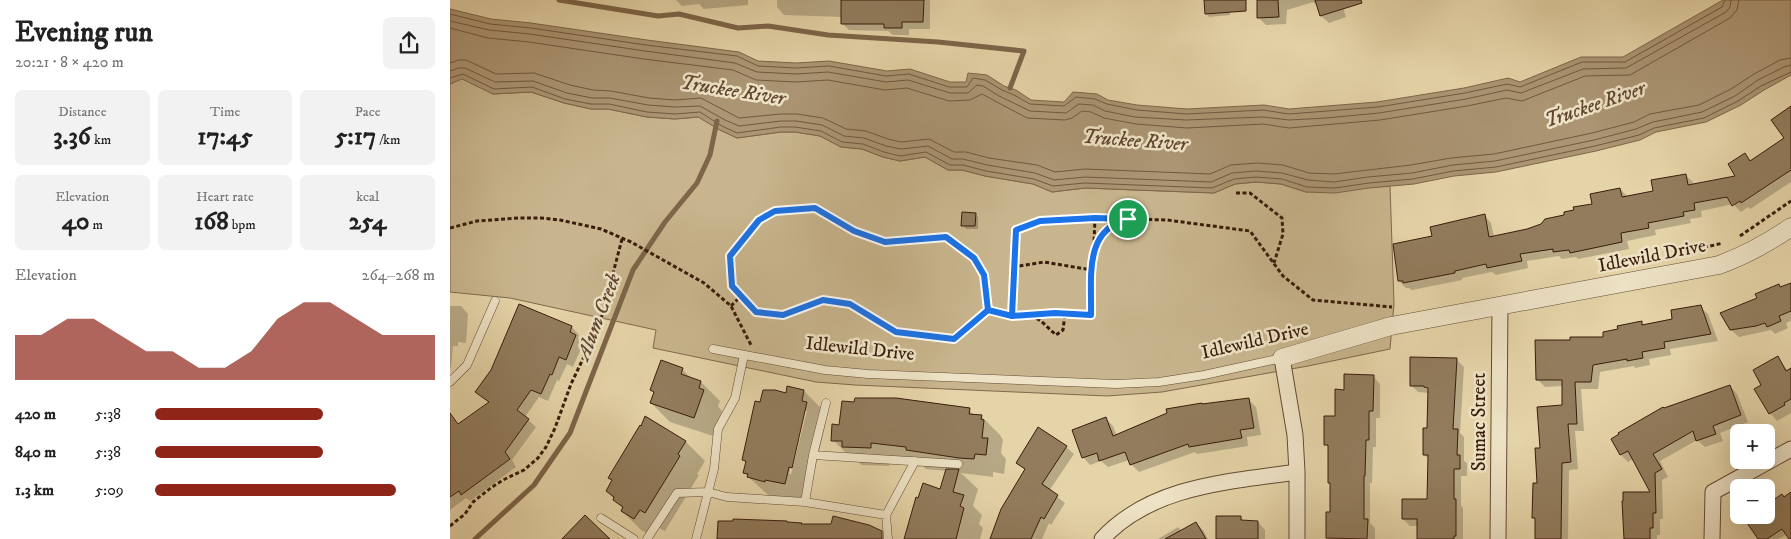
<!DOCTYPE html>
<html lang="en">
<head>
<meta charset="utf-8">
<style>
	:root { --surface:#fff; --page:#f2f2f2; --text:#222; --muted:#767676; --accent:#8f2418 }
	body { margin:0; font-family:"IM FELL DW Pica",serif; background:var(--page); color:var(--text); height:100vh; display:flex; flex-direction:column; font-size:19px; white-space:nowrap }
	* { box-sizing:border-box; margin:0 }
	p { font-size:16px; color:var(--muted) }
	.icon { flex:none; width:28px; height:28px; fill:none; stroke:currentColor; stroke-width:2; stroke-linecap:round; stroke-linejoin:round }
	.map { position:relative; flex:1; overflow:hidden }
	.sheet { display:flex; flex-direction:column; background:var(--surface); width:450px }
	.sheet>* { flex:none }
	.buttons { position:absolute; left:1280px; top:424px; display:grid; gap:10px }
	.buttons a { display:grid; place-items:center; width:45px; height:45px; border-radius:8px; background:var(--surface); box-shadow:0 5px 20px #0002; font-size:25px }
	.pin { position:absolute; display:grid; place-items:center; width:42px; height:42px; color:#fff; margin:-21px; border:2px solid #fff; border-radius:50%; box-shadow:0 1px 5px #0007 }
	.round { display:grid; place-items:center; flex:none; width:52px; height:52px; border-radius:8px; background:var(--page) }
	.summary { display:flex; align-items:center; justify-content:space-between; height:85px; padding:0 15px }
	h1 { font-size:28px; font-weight:700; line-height:38px }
	.figures { display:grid; grid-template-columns:repeat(3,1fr); gap:8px; height:85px; padding:5px 15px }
	.figures div { display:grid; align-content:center; border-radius:8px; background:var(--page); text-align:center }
	.figures b { font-size:25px; font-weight:700 }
	.figures small { font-size:14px; font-weight:400 }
	.figures p { font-size:14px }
	.chart { height:140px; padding:10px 15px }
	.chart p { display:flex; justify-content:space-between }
	.chart svg { width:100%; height:90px; margin-top:5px; fill:var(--accent); opacity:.7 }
	ul { padding:0 15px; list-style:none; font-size:16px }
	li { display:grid; grid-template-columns:80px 60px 1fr; align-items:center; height:38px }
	li i { height:12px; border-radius:6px; background:var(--accent) }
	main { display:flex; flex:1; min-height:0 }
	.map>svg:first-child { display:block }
	.green { fill:#c8b58d; stroke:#80684c }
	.water { fill:#ab9573; stroke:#7d6549 }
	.shadow { fill:#0003; fill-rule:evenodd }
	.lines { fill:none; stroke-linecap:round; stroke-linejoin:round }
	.shore { stroke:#72583f; stroke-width:1 }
	.stream { stroke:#7d6549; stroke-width:5 }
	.building { fill:#927c5d; stroke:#391c0b }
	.service-casing { stroke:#644a32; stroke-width:9 }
	.minor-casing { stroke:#644a32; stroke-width:17 }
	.tertiary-casing { stroke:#644a32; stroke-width:19 }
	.path { stroke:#391c0b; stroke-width:3; stroke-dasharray:4 2.5; stroke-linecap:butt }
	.service { stroke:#eee3c6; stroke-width:8 }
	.minor { stroke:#eee3c6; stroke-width:15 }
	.tertiary { stroke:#eee3c6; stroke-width:18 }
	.route-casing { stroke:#fff; stroke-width:10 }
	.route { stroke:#1a73e8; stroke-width:6 }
	.labels { text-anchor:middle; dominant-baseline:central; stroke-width:5; stroke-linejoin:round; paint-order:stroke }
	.street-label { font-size:19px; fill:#391c0b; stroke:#eee3c6 }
	.water-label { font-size:20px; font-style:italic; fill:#61462f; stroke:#eee3c6 }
</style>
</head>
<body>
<main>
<section class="sheet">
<div class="summary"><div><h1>Evening run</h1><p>20:21 · 8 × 420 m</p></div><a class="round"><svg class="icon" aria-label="share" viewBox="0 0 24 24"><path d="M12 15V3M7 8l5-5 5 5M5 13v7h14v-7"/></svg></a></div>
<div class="figures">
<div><p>Distance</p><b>3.36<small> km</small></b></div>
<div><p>Time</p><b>17:45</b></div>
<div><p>Pace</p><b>5:17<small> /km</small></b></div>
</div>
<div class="figures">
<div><p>Elevation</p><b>40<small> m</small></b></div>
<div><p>Heart rate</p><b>168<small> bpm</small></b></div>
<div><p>kcal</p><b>254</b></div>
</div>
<div class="chart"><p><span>Elevation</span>264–268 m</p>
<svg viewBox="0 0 160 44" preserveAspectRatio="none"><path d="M0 44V22L10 22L20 14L30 14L40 22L50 30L60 30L70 38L80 38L90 30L100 14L110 6L120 6L130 14L140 22L150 22L160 22V44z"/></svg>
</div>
<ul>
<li><b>420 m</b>5:38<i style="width:60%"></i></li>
<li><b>840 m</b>5:38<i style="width:60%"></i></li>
<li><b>1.3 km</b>5:09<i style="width:86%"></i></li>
</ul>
</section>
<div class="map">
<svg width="1341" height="539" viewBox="0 0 1341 539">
	<rect width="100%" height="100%" fill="#e5d4a8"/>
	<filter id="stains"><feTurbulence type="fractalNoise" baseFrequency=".004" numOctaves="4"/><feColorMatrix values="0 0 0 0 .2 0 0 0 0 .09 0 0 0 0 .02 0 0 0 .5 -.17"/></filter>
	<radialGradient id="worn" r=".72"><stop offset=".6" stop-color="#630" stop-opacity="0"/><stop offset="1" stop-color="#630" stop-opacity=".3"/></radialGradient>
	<path class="green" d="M 12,78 L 43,94 L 81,92 L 114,103 L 141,109 L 158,109 L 197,117 L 225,119 L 249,117 L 270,130 L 287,138 L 331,132 L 345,132 L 370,136 L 391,147 L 412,149 L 433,157 L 450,161 L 475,157 L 498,170 L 512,170 L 535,176 L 583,184 L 602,192 L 635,188 L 764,193 L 785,184 L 806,182 L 831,184 L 856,192 L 940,186 L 944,304 L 940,349 L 858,366 L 712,392 L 657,396 L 405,385 L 366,382 L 203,348 L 206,330 L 60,298 L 0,292 L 0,84 Z"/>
	<path class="water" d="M 1273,0 L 1341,0 L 1341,75 L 1314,90 L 1291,105 L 1256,122 L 1206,132 L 1190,140 L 1146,151 L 1046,172 L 1004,176 L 964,184 L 919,188 L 885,193 L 856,192 L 831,184 L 806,182 L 785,184 L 764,193 L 635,188 L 602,192 L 583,184 L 535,176 L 512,170 L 498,170 L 475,157 L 450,161 L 433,157 L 412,149 L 391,147 L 370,136 L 345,132 L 331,132 L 287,138 L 270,130 L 248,117 L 225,119 L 197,117 L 158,109 L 141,109 L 114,103 L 81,92 L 43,94 L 12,79 L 0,84 L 0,9 L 41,19 L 81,23 L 197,40 L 289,52 L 308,61 L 346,63 L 379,61 L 437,71 L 460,69 L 500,82 L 516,82 L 518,73 L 537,75 L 554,86 L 566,90 L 581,100 L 614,102 L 623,92 L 647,94 L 658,100 L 687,105 L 737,109 L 814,105 L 839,109 L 927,102 L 1014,88 L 1058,78 L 1070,82 L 1131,57 L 1173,57 Z"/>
	<path class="shadow" d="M 226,0 L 298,0 L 298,5 L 254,9 L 249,4 L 232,6 Z
		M 327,0 L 480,0 L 480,29 L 459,29 L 459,35 L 443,35 L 438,31 L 399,30 L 392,23 L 392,17 L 334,15 L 327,7 Z
		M 755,0 L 779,0 L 780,15 L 759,17 L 756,13 Z
		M 808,0 L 891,0 L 896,17 L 879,23 L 871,16 L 869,7 L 863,2 L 837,10 L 836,24 L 816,25 L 808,17 Z
		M 1341,107 L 1341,182 L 1300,209 L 1298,207 L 1291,212 L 1283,204 L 1251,211 L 1252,217 L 1240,219 L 1241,223 L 1205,230 L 1206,235 L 1177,241 L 1179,249 L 1128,259 L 1126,257 L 1112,259 L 1109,256 L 1077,261 L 1078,268 L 1046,275 L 1042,272 L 1012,278 L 1012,280 L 962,290 L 959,288 L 956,288 L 949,281 L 983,237 L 1034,215 L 1041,223 L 1044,237 L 1077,230 L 1116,216 L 1143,205 L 1170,189 L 1178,197 L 1205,192 L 1235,175 L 1243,182 L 1243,185 L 1287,176 L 1295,155 L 1301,161 L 1336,139 Z
		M 525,214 L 528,217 L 528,229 L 516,229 L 513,225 Z
		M 1341,284 L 1341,321 L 1336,323 L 1338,328 L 1325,334 L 1321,330 L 1289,337 L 1281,330 L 1331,288 Z
		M 0,306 L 11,306 L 18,314 L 16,343 L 8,342 L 8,346 L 3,346 L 1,368 L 0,367 Z
		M 70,306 L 122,327 L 129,335 L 128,338 L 133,344 L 123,367 L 117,364 L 109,381 L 107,380 L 98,401 L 89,397 L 75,417 L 86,427 L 62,460 L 66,467 L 20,501 L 16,498 L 0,510 L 0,431 L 40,404 L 27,392 L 42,370 Z
		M 1250,307 L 1258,314 L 1268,341 L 1220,349 L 1221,355 L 1199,359 L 1200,365 L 1185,368 L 1184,366 L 1150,372 L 1148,389 L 1131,389 L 1134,431 L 1125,431 L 1128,469 L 1119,470 L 1118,539 L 1087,539 L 1086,520 L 1084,518 L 1091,449 L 1114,406 L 1114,386 L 1095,387 L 1087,379 L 1122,341 L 1155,338 L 1191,323 L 1194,326 L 1224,320 Z
		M 1328,358 L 1338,371 L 1341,370 L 1341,413 L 1327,421 L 1320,413 L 1313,385 Z
		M 1007,360 L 1014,367 L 1010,433 L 1014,437 L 1014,461 L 1017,463 L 1017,476 L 1011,476 L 1011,505 L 1013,508 L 1013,539 L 968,539 L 968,526 L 960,526 L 953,519 L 978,500 L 979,459 L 974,455 L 978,429 L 979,393 L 968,392 L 961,385 Z
		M 232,369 L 242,379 L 251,382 L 270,401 L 268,406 L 272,411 L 263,436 L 220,422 L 201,403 L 205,393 L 202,390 Z
		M 923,376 L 930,384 L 930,418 L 926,418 L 926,447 L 923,447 L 922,483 L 920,483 L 920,523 L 925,528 L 925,539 L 878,539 L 877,538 L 881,513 L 881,485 L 879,483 L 879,448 L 876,444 L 895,391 Z
		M 1280,386 L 1287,394 L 1298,422 L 1270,433 L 1273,441 L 1255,447 L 1247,440 L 1210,461 L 1218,477 L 1212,480 L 1213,519 L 1210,519 L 1210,535 L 1207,535 L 1207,539 L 1175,539 L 1202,493 L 1183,459 L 1178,462 L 1171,455 L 1214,409 Z
		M 338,388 L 354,391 L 373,410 L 371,418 L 376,422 L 361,486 L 354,502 L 318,495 L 294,473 L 297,463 L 293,460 L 311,403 L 337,394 ZM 354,411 L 357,411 L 341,474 L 339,474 Z
		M 799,400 L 806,407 L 811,435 L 797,437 L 798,446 L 747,454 L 745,452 L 689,472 L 681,464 L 679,460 L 658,467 L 651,461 L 640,465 L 633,457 L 656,419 L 663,426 L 667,436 L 753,406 Z
		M 519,410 L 525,416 L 531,416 L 550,435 L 553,440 L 551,453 L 556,459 L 554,474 L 543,472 L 543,477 L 511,473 L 528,489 L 523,506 L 532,515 L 529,524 L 533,528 L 530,539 L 455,539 L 491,490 L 497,471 L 476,469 L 473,466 L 440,461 L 439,466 L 412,465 L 406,460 L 402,459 L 383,440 L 390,426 Z
		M 196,418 L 236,442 L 255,461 L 247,474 L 249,475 L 215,531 L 209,528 L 204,537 L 191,530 L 172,511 L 173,509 L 157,491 L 163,481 L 159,478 L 192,428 Z
		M 616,447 L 624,454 L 599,491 L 615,503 L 601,525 L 599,523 L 592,539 L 540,539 L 552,509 L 575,470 L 568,463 Z
		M 1341,493 L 1341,532 L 1328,539 L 1310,539 L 1305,515 L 1316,515 Z
		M 791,518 L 795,522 L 808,522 L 815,530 L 815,539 L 767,539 Z
		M 746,523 L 753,530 L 758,539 L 708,539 L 728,527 L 732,531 Z
		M 124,526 L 125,527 L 158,539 L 111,539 Z"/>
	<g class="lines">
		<path class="shore" d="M 0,14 L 40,24 L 81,28 L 196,45 L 287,56 L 308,66 L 346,68 L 379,66 L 436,76 L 459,74 L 499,87 L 517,87 L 523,78 L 535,80 L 552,90 L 564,95 L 580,104 L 614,106 L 626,97 L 645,99 L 657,104 L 687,110 L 737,114 L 813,110 L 839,114 L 928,107 L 1015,93 L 1057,84 L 1070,87 L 1132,62 L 1175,62 L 1272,7 L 1275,0
			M 0,21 L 39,30 L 80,34 L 195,51 L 285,63 L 307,72 L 346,74 L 378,72 L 436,82 L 458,80 L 500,93 L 518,93 L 527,85 L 533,86 L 549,96 L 580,111 L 616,113 L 629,104 L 643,105 L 655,111 L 685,117 L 736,120 L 813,117 L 839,120 L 876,118 L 929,113 L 1016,99 L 1057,90 L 1071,93 L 1133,69 L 1176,68 L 1276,12 L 1280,7 L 1281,0
			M 0,28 L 38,38 L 79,42 L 194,59 L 283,70 L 306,80 L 346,82 L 378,80 L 435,90 L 457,88 L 499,101 L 520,100 L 532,94 L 577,118 L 615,120 L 622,118 L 632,111 L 641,112 L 654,118 L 686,124 L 737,128 L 813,124 L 839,128 L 930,120 L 1017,106 L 1056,98 L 1072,101 L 1135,76 L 1180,75 L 1280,18 L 1287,10 L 1289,0
			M 0,63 L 9,60 L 16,60 L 46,74 L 84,73 L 120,85 L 143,90 L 161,91 L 199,98 L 225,100 L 251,98 L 289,118 L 331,114 L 347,114 L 373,118 L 396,129 L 416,131 L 438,139 L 451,142 L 479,139 L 504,152 L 516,152 L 539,158 L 587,165 L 605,172 L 635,169 L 760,174 L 781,165 L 807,163 L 833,165 L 859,173 L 884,174 L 961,165 L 1001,158 L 1044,154 L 1142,133 L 1184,122 L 1200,114 L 1249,105 L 1281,89 L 1304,74 L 1330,60 L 1341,58
			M 0,71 L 9,68 L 15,68 L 45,82 L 83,81 L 117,93 L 142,98 L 160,98 L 198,105 L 225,107 L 250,106 L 275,120 L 289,126 L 331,121 L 346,121 L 372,125 L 394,136 L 414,138 L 436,146 L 451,149 L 478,146 L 502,159 L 513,159 L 537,165 L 585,173 L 604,180 L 635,177 L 761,182 L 782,173 L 806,171 L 832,173 L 858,180 L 884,182 L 918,177 L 962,173 L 1003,165 L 1045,161 L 1144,140 L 1186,129 L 1203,122 L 1252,112 L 1285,96 L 1308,80 L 1334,67 L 1341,65
			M 0,78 L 13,74 L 44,89 L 82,87 L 115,99 L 141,104 L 159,104 L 197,112 L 225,114 L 250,112 L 272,126 L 287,133 L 331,127 L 345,127 L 371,131 L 392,142 L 413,144 L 434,152 L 450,156 L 476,152 L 500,165 L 513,165 L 536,171 L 584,179 L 603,186 L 635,183 L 762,188 L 784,179 L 806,177 L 832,179 L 857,187 L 885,188 L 919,183 L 963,179 L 1003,171 L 1046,167 L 1145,146 L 1189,135 L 1204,128 L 1254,118 L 1288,101 L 1311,86 L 1341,72"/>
		<path class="stream" d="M 109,0 L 208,16 L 229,14 L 288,28 L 318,26 L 378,35 L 488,42 L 574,51 L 560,88
			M 25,539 L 84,485 L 120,433 L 183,270 L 215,222 L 247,183 L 260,155 L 267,121"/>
	</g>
	<path class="building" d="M 391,0 L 474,0 L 473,22 L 452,22 L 452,28 L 434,28 L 434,24 L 391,24 Z
		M 754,0 L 796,0 L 796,11 L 755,14 Z
		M 807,0 L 828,0 L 829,17 L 807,18 Z
		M 865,0 L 911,0 L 912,3 L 870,16 Z
		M 1341,106 L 1341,170 L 1291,203 L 1290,201 L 1282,206 L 1277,197 L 1244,203 L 1245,210 L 1233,212 L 1234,216 L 1198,223 L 1199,228 L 1171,233 L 1172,242 L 1120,253 L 1119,250 L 1103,252 L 1103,249 L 1070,254 L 1072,261 L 1037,268 L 1036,264 L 1005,271 L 1005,273 L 953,283 L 953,281 L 948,281 L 943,244 L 982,236 L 980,227 L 1035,214 L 1039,237 L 1077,229 L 1091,224 L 1095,219 L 1114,215 L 1114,212 L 1124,210 L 1123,207 L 1142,204 L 1140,194 L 1170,188 L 1172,197 L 1203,191 L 1201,180 L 1236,174 L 1238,185 L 1285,176 L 1278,164 L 1295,153 L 1300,161 L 1334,138 L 1321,120 Z
		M 512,212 L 526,213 L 525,226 L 511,226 Z
		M 1341,283 L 1341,311 L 1329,316 L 1331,321 L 1317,327 L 1315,323 L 1306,326 L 1280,330 L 1270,313 L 1307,298 L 1305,294 L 1329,284 L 1330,287 Z
		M 69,304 L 122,326 L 120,332 L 126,335 L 116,360 L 109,357 L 102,375 L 100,374 L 91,394 L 81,390 L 67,410 L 79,419 L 55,452 L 60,459 L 11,495 L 9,491 L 0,497 L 0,413 L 8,424 L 39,402 L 25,392 L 41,370 Z
		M 1251,305 L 1261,334 L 1214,342 L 1215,348 L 1192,352 L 1193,358 L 1177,361 L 1177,359 L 1143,365 L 1141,382 L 1125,382 L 1127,424 L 1118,424 L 1121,462 L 1112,463 L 1111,539 L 1085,539 L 1085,518 L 1082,518 L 1083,483 L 1087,483 L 1085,448 L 1090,448 L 1087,407 L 1112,405 L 1112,380 L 1086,380 L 1085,340 L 1120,340 L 1120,337 L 1153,337 L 1153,332 L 1168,329 L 1167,326 L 1192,321 L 1192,325 L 1222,319 L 1221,310 Z
		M 1328,356 L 1336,371 L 1341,368 L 1341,399 L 1334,403 L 1335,405 L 1319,414 L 1304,389 L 1311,385 L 1303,370 Z
		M 960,357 L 1007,358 L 1003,429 L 1008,429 L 1007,455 L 1010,455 L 1010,469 L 1004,469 L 1004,499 L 1006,499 L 1006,536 L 1004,536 L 1004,539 L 967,539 L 967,519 L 952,519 L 952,499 L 977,499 L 978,455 L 973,455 L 973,428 L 977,428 L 978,388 L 974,387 L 974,386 L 960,386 Z
		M 211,360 L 233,368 L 231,374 L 251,381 L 249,388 L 254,390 L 244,418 L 200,403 L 204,392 L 200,390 Z
		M 894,374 L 924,375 L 923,411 L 919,411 L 919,440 L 916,440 L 915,476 L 914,476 L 914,519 L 918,519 L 917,539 L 876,538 L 876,512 L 880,512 L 880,483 L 878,483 L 878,445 L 874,445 L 874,416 L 885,416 L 885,389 L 894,390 Z
		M 1280,385 L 1291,415 L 1263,426 L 1266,434 L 1246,441 L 1243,431 L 1203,454 L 1212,469 L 1205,473 L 1206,513 L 1203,513 L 1203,528 L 1200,528 L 1200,539 L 1174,539 L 1172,501 L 1173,501 L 1173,492 L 1200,492 L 1178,451 L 1170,455 L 1161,439 L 1169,434 L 1168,433 L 1213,407 L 1214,408 Z
		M 337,386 L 354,390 L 352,401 L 357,402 L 342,468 L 339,467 L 335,484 L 315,480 L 315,482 L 297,477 L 298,474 L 293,473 L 296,461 L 292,460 L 305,401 L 310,402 L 313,390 L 325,390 L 336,393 Z
		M 405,398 L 446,398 L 520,408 L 519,414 L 532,415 L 531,419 L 534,420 L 532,438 L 538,438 L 536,455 L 525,454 L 524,459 L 509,458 L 456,450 L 456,447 L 421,443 L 421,448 L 392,447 L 392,441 L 381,441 L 382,424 L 389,425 L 392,401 L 404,402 Z
		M 799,398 L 804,428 L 790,430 L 792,438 L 739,447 L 738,444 L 680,465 L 675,452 L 649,461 L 647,453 L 632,458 L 622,430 L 656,417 L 663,436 L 717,413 L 716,409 L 752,403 L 752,404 Z
		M 195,416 L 236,441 L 228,454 L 230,456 L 195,513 L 190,510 L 184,519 L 171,511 L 173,507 L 163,500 L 164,497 L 156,491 L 162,480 L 158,478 L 190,425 L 191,426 Z
		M 588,427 L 617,446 L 592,484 L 608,495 L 594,519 L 591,517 L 581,539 L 540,539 L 551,509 L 575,469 L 566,463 Z
		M 496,469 L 509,469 L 503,492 L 514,495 L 510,506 L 514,508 L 506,539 L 454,539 L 466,497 L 468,498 L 473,483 L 490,489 Z
		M 1341,492 L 1341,539 L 1339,539 L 1332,529 L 1317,539 L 1308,539 L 1295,520 L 1303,515 L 1316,515 L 1316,505 L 1332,494 L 1334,497 Z
		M 135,515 L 160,539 L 112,539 Z
		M 383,516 L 419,525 L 432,531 L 432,539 L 267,539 L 268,521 L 283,521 L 283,519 L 337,521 L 337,522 L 352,523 L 351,524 L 381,524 Z
		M 766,516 L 791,516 L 791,520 L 808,521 L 808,539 L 766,539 Z
		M 746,522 L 756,539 L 715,539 Z"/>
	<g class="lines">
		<g class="service-casing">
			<path id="service" d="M 263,349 L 375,370 L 418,374 L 666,384 L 709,382 L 754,375 L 832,358
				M 0,382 L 17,365 L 45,301
				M 363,455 L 508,464
				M 355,502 L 436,515
				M 151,518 L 184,539
				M 197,539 L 227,493 L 258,492 L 277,497 L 355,502 L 363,455 L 376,403
				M 246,539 L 264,469 L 268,429 L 285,398 L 294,355
				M 438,539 L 436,515 L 465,461"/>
		</g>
		<g class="minor-casing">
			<path id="minor" d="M 832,358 L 845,435 L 847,472 L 847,539
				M 652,539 C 702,485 779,482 847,472
				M 1048,539 L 1050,306
				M 1262,539 L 1263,492 L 1341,449"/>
		</g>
		<g class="tertiary-casing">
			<path id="tertiary" d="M 832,358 L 941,326 L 1269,265 C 1296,255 1318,243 1341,227"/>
		</g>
		<path class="path" d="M 786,193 L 800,193 L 832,218 L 833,234 L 824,263
			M 0,228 L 27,221 L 68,218 L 91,218 L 110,220 L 151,229 L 181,242 L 254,283 L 281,306 L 301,345
			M 1290,236 L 1341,201
			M 644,248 C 650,234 657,224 672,220
			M 1235,252 L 1273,243
			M 563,267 L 594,262 L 642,270
			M 281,306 L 291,296
			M 538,310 L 534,275 L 524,258 L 496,237 L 435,242 L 404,231 L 365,207 L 325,211 L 309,220 L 281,255 L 282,286 L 306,312 L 333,315 L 373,300 L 399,304 L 446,332 L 504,339 L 538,310 L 562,316 L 605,313 L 641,315 L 645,218
			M 581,315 L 591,321 L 606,335 L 613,330 L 615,314
			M 562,316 L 565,230 L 589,221 L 645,218 L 717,220 L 800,231 L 833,276 L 863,300 L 942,307
			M 0,526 L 15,514 L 23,502 L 42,487 L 53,480 L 74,470 L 88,458 L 96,447 L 105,428 L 121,384 L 150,323 L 172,239"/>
		<use href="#service" class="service"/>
		<use href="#minor" class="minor"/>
		<use href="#tertiary" class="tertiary"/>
	</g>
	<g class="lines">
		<g class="route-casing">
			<path id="route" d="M 678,219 C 633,230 642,278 641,315 L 605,313 L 562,316 L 538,310 L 504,339 L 446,332 L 400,304 L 373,300 L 333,315 L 306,312 L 282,286 L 280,256 L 309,220 L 325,211 L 365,208 L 404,231 L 435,242 L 496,237 L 524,258 L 534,275 L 538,310 L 562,316 L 566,230 L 590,221 L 645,218 L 678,219"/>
		</g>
		<use href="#route" class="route"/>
	</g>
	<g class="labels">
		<g class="street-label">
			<text transform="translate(1202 256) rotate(-11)">Idlewild Drive</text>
			<text transform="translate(805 341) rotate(-13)">Idlewild Drive</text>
			<text transform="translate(410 349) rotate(6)">Idlewild Drive</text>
			<text transform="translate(1029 422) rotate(-90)">Sumac Street</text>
		</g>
		<g class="water-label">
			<text transform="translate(283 91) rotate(9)">Truckee River</text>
			<text transform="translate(1145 105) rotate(-19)">Truckee River</text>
			<text transform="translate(685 141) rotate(4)">Truckee River</text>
			<text transform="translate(149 317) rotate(-69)">Alum Creek</text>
		</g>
	</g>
	<rect width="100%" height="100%" filter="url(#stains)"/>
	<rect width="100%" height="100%" fill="url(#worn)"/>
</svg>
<div class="buttons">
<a>+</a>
<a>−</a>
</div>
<div class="pin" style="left:678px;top:219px;background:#1e9e55"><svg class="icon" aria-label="arrive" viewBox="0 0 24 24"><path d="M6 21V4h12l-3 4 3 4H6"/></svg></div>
</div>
</main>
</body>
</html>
